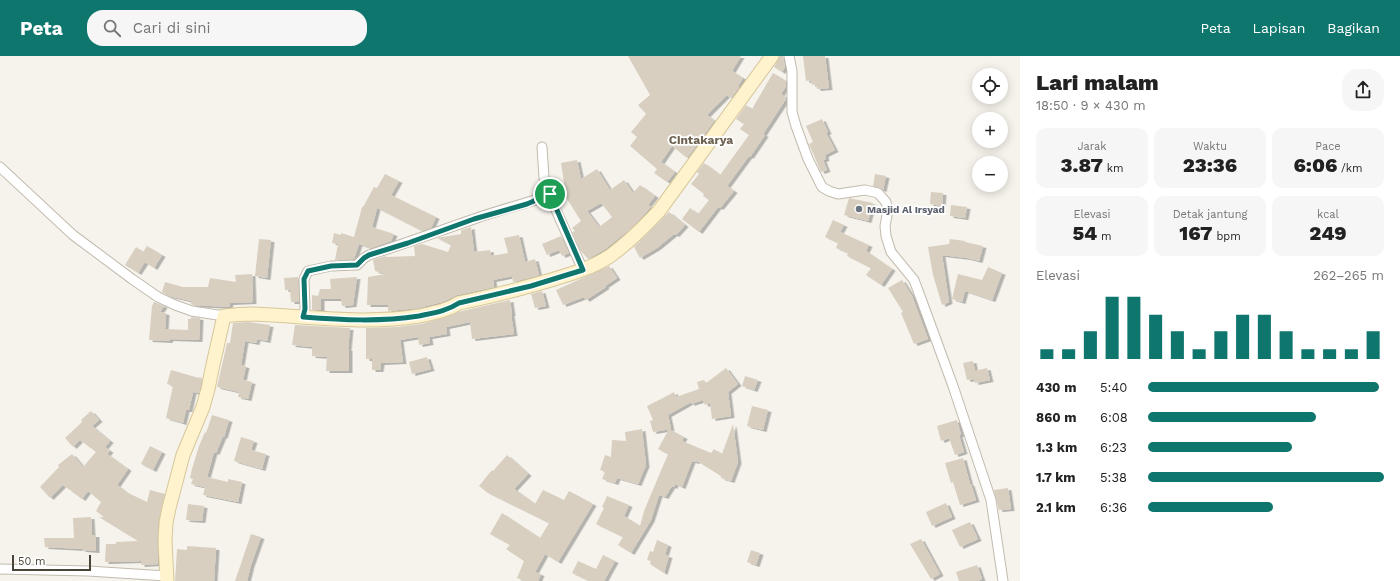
<!DOCTYPE html>
<html lang="id">
<head>
<meta charset="utf-8">
<style>
	:root { --surface:#fff; --page:#f6f6f6; --text:#222; --muted:#767676; --accent:#0f766e }
	body { margin:0; font-family:"Work Sans",sans-serif; background:var(--page); color:var(--text); height:100vh; display:flex; flex-direction:column; font-size:15px; white-space:nowrap }
	* { box-sizing:border-box; margin:0 }
	p { font-size:13px; color:var(--muted) }
	.icon { flex:none; width:22px; height:22px; fill:none; stroke:currentColor; stroke-width:2; stroke-linecap:round; stroke-linejoin:round }
	.map { position:relative; flex:1; overflow:hidden }
	.drawer { display:flex; flex-direction:column; background:var(--surface); width:380px }
	.drawer>* { flex:none }
	.controls { position:absolute; left:972px; top:12px; display:grid; gap:8px }
	.controls a { display:grid; place-items:center; width:36px; height:36px; border-radius:50%; background:var(--surface); box-shadow:0 2px 10px #0003; font-size:20px }
	.scale { position:absolute; left:12px; bottom:10px; width:79px; box-sizing:border-box; padding-left:4px; border:2px solid #4b4439; border-top:0; font-size:11px; line-height:14px; white-space:nowrap; color:#4b4439; -webkit-text-stroke:3px #fff; paint-order:stroke }
	.pin { position:absolute; display:grid; place-items:center; width:34px; height:34px; color:#fff; margin:-17px; border:2px solid #fff; border-radius:50%; box-shadow:0 1px 4px #0007 }
	.round { display:grid; place-items:center; flex:none; width:42px; height:42px; border-radius:16px; background:var(--page) }
	.headline { display:flex; align-items:center; justify-content:space-between; height:68px; padding:0 16px }
	h1 { font-size:22px; font-weight:800; line-height:30px }
	.stats { display:grid; grid-template-columns:repeat(3,1fr); gap:6px; height:68px; padding:4px 16px }
	.stats div { display:grid; align-content:center; border-radius:10px; background:var(--page); text-align:center }
	.stats b { font-size:20px; font-weight:800 }
	.stats small { font-size:11px; font-weight:400 }
	.stats p { font-size:11px }
	.chart { height:112px; padding:8px 16px }
	.chart p { display:flex; justify-content:space-between }
	.chart svg { width:100%; height:72px; margin-top:4px; stroke:var(--accent); stroke-width:6 }
	ul { padding:0 16px; list-style:none; font-size:13px }
	li { display:grid; grid-template-columns:64px 48px 1fr; align-items:center; height:30px }
	li i { height:10px; border-radius:5px; background:var(--accent) }
	header { display:flex; align-items:center; gap:24px; box-sizing:border-box; height:56px; padding:0 20px; background:var(--accent); color:#fff }
	header strong { font-size:19px }
	nav { display:flex; gap:22px; margin-inline-start:auto; font-size:14px }
	.search { width:280px; height:36px; background:var(--page); display:flex; align-items:center; gap:10px; box-sizing:border-box; padding:0 14px; border-radius:16px; color:var(--muted); font-size:15px }
	main { display:flex; flex:1; min-height:0 }
	.map>svg:first-child { display:block }
	.building { fill:#d8cfc1; fill-rule:evenodd; filter:url(#shadow) }
	.lines { fill:none; stroke-linecap:round; stroke-linejoin:round }
	.street-casing { stroke:#c2bbae; stroke-width:11 }
	.secondary-casing { stroke:#d6c79b; stroke-width:15 }
	.street { stroke:#fff; stroke-width:9 }
	.secondary { stroke:#fff3cd; stroke-width:13 }
	.route-casing { stroke:#fff; stroke-width:8 }
	.route { stroke:#0f766e; stroke-width:5 }
	.worship-dot { fill:#6b7280; stroke:#fff; stroke-width:1.5 }
	.labels { text-anchor:middle; dominant-baseline:central; stroke-width:3.5; stroke-linejoin:round; paint-order:stroke }
	.worship-label { font-size:10px; font-weight:bold; fill:#5b616d; stroke:#fff; text-anchor:start }
	.quarter-label { font-size:12px; font-weight:bold; fill:#6e6250; stroke:#fff }
</style>
</head>
<body>
<header>
<strong>Peta</strong>
<div class="search"><svg class="icon" aria-label="search" viewBox="0 0 24 24"><circle cx="10" cy="10" r="6"/><path d="M15 15l6 6"/></svg>Cari di sini</div>
<nav><a>Peta</a><a>Lapisan</a><a>Bagikan</a></nav>
</header>
<main>
<div class="map">
<svg width="1020" height="525" viewBox="0 0 1020 525">
	<defs>
		<filter id="shadow"><feDropShadow dx="3.5" dy="2" stdDeviation="0" flood-color="#0004"/></filter>
	</defs>
	<rect width="100%" height="100%" fill="#f6f3ec"/>
	<path class="building" d="M 628,0 L 741,0 L 732,15 L 743,22 L 738,30 L 739,31 L 731,42 L 727,39 L 707,59 L 714,65 L 687,102 L 672,90 L 661,106 L 675,116 L 667,126 L 654,117 L 657,113 L 630,90 L 637,81 L 631,76 L 646,58 L 638,49 L 650,39 Z
		M 780,0 L 783,0 L 785,11 L 782,16 L 774,11 Z
		M 803,0 L 825,0 L 829,32 L 817,33 L 816,28 L 812,29 L 811,24 L 806,25 Z
		M 773,17 L 786,25 L 786,30 L 781,38 L 786,42 L 786,43 L 763,78 L 765,79 L 750,101 L 749,100 L 727,130 L 734,135 L 720,152 L 718,151 L 699,176 L 682,163 L 690,152 L 698,158 L 709,144 L 703,140 L 704,138 L 691,128 L 699,118 L 697,116 L 704,107 L 720,119 L 749,79 L 740,73 L 744,68 L 736,63 L 746,49 L 752,53 Z
		M 822,63 L 828,76 L 826,77 L 835,94 L 825,99 L 826,103 L 823,104 L 827,114 L 821,116 L 809,88 L 813,86 L 806,70 Z
		M 577,104 L 581,123 L 597,113 L 610,134 L 624,124 L 633,137 L 640,129 L 655,140 L 648,149 L 651,151 L 649,153 L 630,173 L 605,193 L 588,203 L 580,194 L 572,176 L 575,175 L 572,172 L 581,165 L 562,135 L 565,133 L 561,107 ZM 601,147 L 612,161 L 599,171 L 587,155 Z
		M 385,118 L 399,125 L 391,139 L 436,161 L 431,172 L 422,175 L 377,152 L 372,171 L 394,178 L 391,185 L 371,192 L 359,188 L 354,203 L 335,204 L 338,188 L 332,187 L 334,177 L 341,179 L 341,177 L 354,181 L 362,151 L 363,151 L 374,131 L 377,132 Z
		M 875,118 L 886,120 L 883,134 L 873,130 Z
		M 931,136 L 943,137 L 942,150 L 930,148 Z
		M 849,142 L 873,147 L 868,165 L 844,159 Z
		M 951,149 L 967,151 L 965,162 L 950,160 Z
		M 669,156 L 685,169 L 676,179 L 674,178 L 657,192 L 640,202 L 634,191 Z
		M 833,164 L 844,169 L 840,176 L 869,189 L 866,195 L 892,213 L 881,229 L 866,219 L 871,212 L 847,200 L 848,197 L 836,192 L 838,187 L 825,181 Z
		M 471,171 L 474,196 L 490,194 L 491,200 L 508,197 L 504,182 L 519,179 L 525,206 L 535,203 L 539,219 L 513,226 L 512,220 L 493,224 L 494,231 L 457,239 L 442,246 L 418,252 L 388,255 L 388,249 L 367,249 L 368,221 L 386,218 L 375,215 L 373,204 L 386,200 L 386,201 L 415,200 L 414,190 L 422,188 L 448,196 L 451,189 L 437,182 L 461,178 L 461,174 Z
		M 561,180 L 569,197 L 562,200 L 559,194 L 547,199 L 542,188 Z
		M 259,183 L 271,184 L 267,222 L 255,220 Z
		M 950,183 L 965,185 L 965,186 L 983,190 L 979,205 L 967,202 L 942,199 L 949,246 L 942,249 L 933,219 L 928,191 L 949,188 Z
		M 147,190 L 162,199 L 154,212 L 145,206 L 138,217 L 125,209 L 136,191 L 143,196 Z
		M 609,210 L 617,222 L 605,230 L 606,231 L 586,244 L 584,241 L 563,249 L 556,234 Z
		M 988,211 L 1002,217 L 992,244 L 965,235 L 962,246 L 952,243 L 958,218 L 982,224 Z
		M 252,218 L 253,246 L 230,247 L 229,251 L 193,249 L 191,248 L 191,245 L 169,240 L 162,236 L 165,226 L 183,231 L 208,231 L 210,222 L 236,226 L 235,219 Z
		M 298,221 L 299,246 L 291,246 L 290,234 L 285,234 L 284,222 Z
		M 357,221 L 353,249 L 342,250 L 341,243 L 321,243 L 321,254 L 312,254 L 312,239 L 318,240 L 320,233 L 331,233 L 330,223 Z
		M 902,224 L 912,240 L 928,283 L 914,288 L 901,257 L 903,256 L 888,232 Z
		M 542,235 L 546,250 L 535,252 L 531,238 Z
		M 510,244 L 512,258 L 511,258 L 514,278 L 472,283 L 470,266 L 446,271 L 447,278 L 429,281 L 430,287 L 419,289 L 418,281 L 400,284 L 403,306 L 381,307 L 380,314 L 372,314 L 372,303 L 366,303 L 366,272 L 398,271 L 421,268 L 447,261 L 462,255 Z
		M 154,246 L 164,250 L 160,256 L 166,257 L 165,273 L 188,274 L 188,263 L 191,263 L 191,261 L 200,262 L 199,284 L 170,283 L 169,285 L 149,284 L 152,250 Z
		M 248,266 L 270,269 L 267,285 L 257,283 L 256,287 L 245,285 L 241,309 L 246,310 L 243,324 L 252,326 L 248,343 L 238,341 L 239,336 L 217,331 L 227,287 L 230,287 L 233,267 Z
		M 295,269 L 350,272 L 348,293 L 349,293 L 349,315 L 326,315 L 327,301 L 312,300 L 312,291 L 292,289 Z
		M 427,301 L 431,313 L 412,318 L 409,306 Z
		M 973,305 L 975,315 L 987,312 L 990,324 L 975,327 L 974,323 L 967,324 L 963,307 Z
		M 726,312 L 738,328 L 728,336 L 731,360 L 712,363 L 710,347 L 705,349 L 703,344 L 691,348 L 691,346 L 668,359 L 671,373 L 653,376 L 650,365 L 653,364 L 647,350 L 663,342 L 674,336 L 676,341 L 699,333 L 697,326 L 704,324 L 706,327 Z
		M 171,314 L 199,322 L 199,321 L 202,322 L 199,337 L 193,336 L 189,354 L 186,354 L 183,367 L 166,362 L 173,330 L 167,328 Z
		M 745,320 L 758,324 L 754,334 L 742,330 Z
		M 752,350 L 768,354 L 763,374 L 747,370 Z
		M 91,355 L 99,364 L 92,370 L 110,385 L 105,391 L 110,395 L 107,398 L 128,413 L 117,429 L 126,436 L 147,446 L 150,434 L 165,438 L 158,467 L 157,485 L 158,508 L 141,509 L 141,505 L 105,506 L 106,488 L 116,488 L 116,486 L 138,485 L 99,461 L 104,461 L 96,455 L 101,446 L 88,435 L 82,443 L 63,429 L 50,442 L 40,431 L 59,411 L 58,409 L 72,398 L 83,411 L 96,396 L 80,384 L 73,391 L 65,382 L 82,366 L 81,364 Z
		M 212,359 L 229,364 L 224,381 L 223,380 L 216,397 L 214,396 L 207,421 L 228,426 L 228,423 L 242,426 L 238,446 L 203,439 L 205,431 L 191,428 L 193,423 L 190,422 L 192,413 L 199,390 L 205,376 L 206,377 Z
		M 957,364 L 961,379 L 959,379 L 964,396 L 955,399 L 949,382 L 941,385 L 937,370 Z
		M 733,368 L 738,406 L 731,425 L 721,422 L 721,420 L 697,405 L 696,406 L 692,405 L 682,431 L 675,428 L 674,431 L 672,430 L 665,441 L 659,439 L 651,464 L 631,497 L 618,489 L 623,481 L 596,468 L 604,452 L 602,451 L 607,440 L 629,449 L 624,460 L 640,470 L 644,455 L 668,398 L 658,393 L 669,373 L 684,381 L 682,385 L 711,397 L 714,393 L 722,398 Z
		M 642,373 L 646,409 L 638,428 L 617,422 L 615,427 L 602,423 L 605,416 L 600,414 L 605,399 L 611,401 L 612,384 L 626,385 L 625,376 Z
		M 241,381 L 254,385 L 251,394 L 266,398 L 262,413 L 234,405 Z
		M 150,390 L 162,396 L 153,414 L 141,408 Z
		M 507,399 L 528,418 L 514,433 L 535,448 L 543,434 L 564,444 L 569,435 L 593,448 L 558,506 L 545,498 L 535,516 L 541,518 L 538,525 L 525,525 L 517,522 L 524,505 L 506,493 L 510,489 L 490,478 L 502,457 L 540,482 L 549,467 L 488,437 L 479,430 L 492,414 L 493,415 Z
		M 963,402 L 970,428 L 971,428 L 976,444 L 960,449 L 953,426 L 951,427 L 945,407 Z
		M 1008,432 L 1011,453 L 999,454 L 994,434 Z
		M 946,447 L 952,461 L 932,470 L 926,456 Z
		M 188,448 L 204,450 L 202,465 L 186,464 Z
		M 91,461 L 92,479 L 96,479 L 96,495 L 82,494 L 82,493 L 45,491 L 44,482 L 74,482 L 73,462 Z
		M 970,466 L 978,483 L 960,491 L 952,474 Z
		M 251,478 L 261,481 L 251,509 L 247,525 L 235,525 Z
		M 921,483 L 940,518 L 931,523 L 910,488 Z
		M 657,484 L 668,489 L 665,499 L 669,500 L 664,517 L 650,508 L 651,505 L 647,504 L 650,495 L 653,496 Z
		M 187,490 L 216,492 L 214,525 L 175,525 L 177,493 L 187,494 Z
		M 751,494 L 760,497 L 756,509 L 747,506 Z
		M 603,499 L 615,505 L 604,525 L 589,525 L 572,517 L 578,505 L 596,513 Z
		M 977,509 L 982,523 L 977,525 L 959,525 L 956,516 Z"/>
	<g class="lines">
		<g class="street-casing">
			<path id="street" d="M 789,0 L 792,15 L 792,56 L 796,70 L 808,103 L 822,131 L 829,135 L 838,138 L 865,134 L 878,137 L 886,146 L 888,154 L 885,170 L 886,180 L 891,196 L 914,224 L 920,240 L 953,330 L 991,444 L 1003,525
				M 542,91 L 544,122 L 551,143 L 583,214
				M 0,111 L 73,179 L 132,223 L 158,241 L 175,249 L 192,255 L 224,260
				M 303,261 L 305,253 L 304,223 L 308,215 L 331,210 L 357,209 L 364,202 L 369,199 C 404,188 439,175 474,163 C 499,154 525,148 550,139
				M 0,513 L 88,515 L 167,520"/>
		</g>
		<g class="secondary-casing">
			<path id="secondary" d="M 167,525 L 165,485 L 166,467 L 169,452 L 183,399 L 203,351 L 208,333 L 212,313 L 224,260 C 233,259 242,258 251,258 C 307,260 363,269 419,260 C 433,257 447,255 459,247 C 490,241 520,233 551,224 C 571,218 592,212 610,200 C 628,187 644,171 659,155 L 772,0"/>
		</g>
		<use href="#street" class="street"/>
		<use href="#secondary" class="secondary"/>
	</g>
	<g class="lines">
		<g class="route-casing">
			<path id="route" d="M 550,138 L 583,214 L 531,230 L 459,247 C 447,255 433,257 419,260 C 380,266 342,264 303,261 L 305,253 L 304,223 L 308,215 L 331,210 L 357,209 L 364,202 L 369,199 L 408,187 L 474,163 L 527,148 Z"/>
		</g>
		<use href="#route" class="route"/>
	</g>
	<circle class="worship-dot" cx="859" cy="153" r="4"/>
	<g class="labels">
		<g class="worship-label">
			<text x="867" y="153">Masjid Al Irsyad</text>
		</g>
		<g class="quarter-label">
			<text x="701" y="84">Cintakarya</text>
		</g>
	</g>
</svg>
<div class="controls">
<a><svg class="icon" aria-label="locate" viewBox="0 0 24 24"><circle cx="12" cy="12" r="6"/><path d="M12 2v4M12 18v4M2 12h4M18 12h4"/></svg></a>
<a>+</a>
<a>−</a>
</div>
<div class="scale">50 m</div>
<div class="pin" style="left:550px;top:138px;background:#1e9e55"><svg class="icon" aria-label="arrive" viewBox="0 0 24 24"><path d="M6 21V4h12l-3 4 3 4H6"/></svg></div>
</div>
<section class="drawer">
<div class="headline"><div><h1>Lari malam</h1><p>18:50 · 9 × 430 m</p></div><a class="round"><svg class="icon" aria-label="share" viewBox="0 0 24 24"><path d="M12 15V3M7 8l5-5 5 5M5 13v7h14v-7"/></svg></a></div>
<div class="stats">
<div><p>Jarak</p><b>3.87<small> km</small></b></div>
<div><p>Waktu</p><b>23:36</b></div>
<div><p>Pace</p><b>6:06<small> /km</small></b></div>
</div>
<div class="stats">
<div><p>Elevasi</p><b>54<small> m</small></b></div>
<div><p>Detak jantung</p><b>167<small> bpm</small></b></div>
<div><p>kcal</p><b>249</b></div>
</div>
<div class="chart"><p><span>Elevasi</span>262–265 m</p>
<svg viewBox="0 0 160 44" preserveAspectRatio="none"><path d="M5 44V38M15 44V38M25 44V27M35 44V6M45 44V6M55 44V17M65 44V27M75 44V38M85 44V27M95 44V17M105 44V17M115 44V27M125 44V38M135 44V38M145 44V38M155 44V27"/></svg>
</div>
<ul>
<li><b>430 m</b>5:40<i style="width:98%"></i></li>
<li><b>860 m</b>6:08<i style="width:71%"></i></li>
<li><b>1.3 km</b>6:23<i style="width:61%"></i></li>
<li><b>1.7 km</b>5:38<i style="width:100%"></i></li>
<li><b>2.1 km</b>6:36<i style="width:53%"></i></li>
</ul>
</section>
</main>
</body>
</html>
